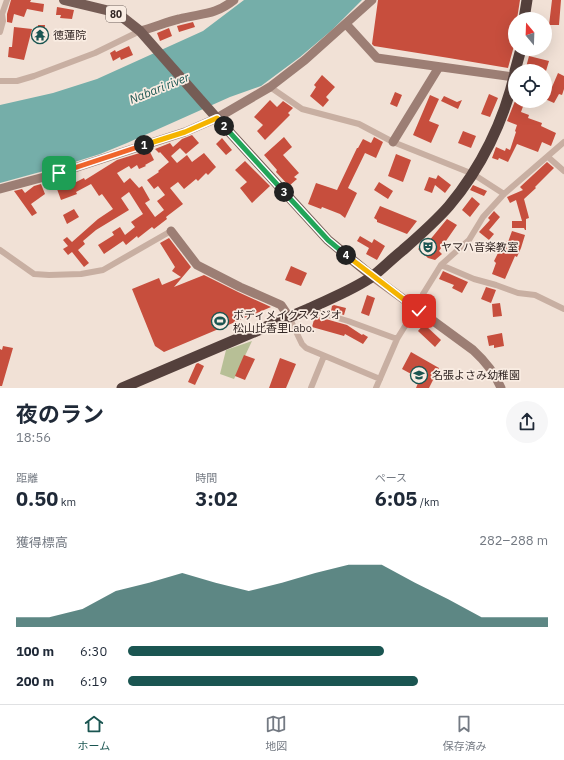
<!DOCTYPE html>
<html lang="ja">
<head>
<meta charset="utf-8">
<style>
	:root { --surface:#fff; --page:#f6f6f7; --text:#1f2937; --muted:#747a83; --line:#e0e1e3; --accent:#1a5551 }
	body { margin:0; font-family:"IBM Plex Sans","Noto Sans JP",sans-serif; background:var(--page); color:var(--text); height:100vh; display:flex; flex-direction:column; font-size:15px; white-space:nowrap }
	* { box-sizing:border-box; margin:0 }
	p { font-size:13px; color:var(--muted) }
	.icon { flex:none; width:22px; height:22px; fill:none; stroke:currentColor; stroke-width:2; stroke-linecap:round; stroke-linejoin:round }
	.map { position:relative; height:388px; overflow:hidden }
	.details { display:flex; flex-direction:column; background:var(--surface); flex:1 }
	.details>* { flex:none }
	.needle { width:26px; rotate:341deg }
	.buttons { position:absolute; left:508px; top:12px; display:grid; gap:8px }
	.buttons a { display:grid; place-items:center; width:44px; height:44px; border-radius:50%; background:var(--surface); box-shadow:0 4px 16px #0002; font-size:20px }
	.pin { position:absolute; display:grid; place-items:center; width:34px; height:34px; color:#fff; margin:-17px; border-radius:8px; box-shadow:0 2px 6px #0006 }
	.km { position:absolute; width:20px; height:20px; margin:-10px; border-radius:50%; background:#222; color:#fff; font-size:11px; line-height:20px; text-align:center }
	.round { display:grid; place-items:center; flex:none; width:42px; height:42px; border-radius:21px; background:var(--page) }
	.overview { display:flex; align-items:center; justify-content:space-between; height:68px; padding:0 16px }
	h1 { font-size:22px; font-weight:700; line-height:30px }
	.stats { display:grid; grid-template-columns:repeat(3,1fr); gap:6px; height:68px; padding:4px 16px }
	.stats div { display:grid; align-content:center }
	.stats b { font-size:20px; font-weight:700 }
	.stats small { font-size:11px; font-weight:400 }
	.stats p { font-size:11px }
	.chart { height:112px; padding:8px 16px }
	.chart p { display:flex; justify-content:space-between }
	.chart svg { width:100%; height:72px; margin-top:4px; fill:var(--accent); opacity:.7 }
	ul { padding:0 16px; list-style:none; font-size:13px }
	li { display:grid; grid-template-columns:64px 48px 1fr; align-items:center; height:30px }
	li i { height:10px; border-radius:5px; background:var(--accent) }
	.menu { display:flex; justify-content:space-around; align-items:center; height:56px; border-top:1px solid var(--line); background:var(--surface); font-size:11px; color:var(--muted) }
	.menu a { display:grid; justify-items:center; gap:2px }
	.menu .current { color:var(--accent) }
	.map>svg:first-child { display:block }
	.green { fill:#b7bf96 }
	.water { fill:#75aea9 }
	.building { fill:#c74e3d }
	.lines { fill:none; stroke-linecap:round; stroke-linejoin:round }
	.street-tunnel { stroke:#cbbcb3; stroke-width:6; stroke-dasharray:6 3; stroke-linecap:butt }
	.street { stroke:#c8afa2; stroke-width:6 }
	.secondary { stroke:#9c7e74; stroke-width:9 }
	.primary { stroke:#755c55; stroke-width:10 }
	.highway { stroke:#54403c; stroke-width:11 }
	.split-1-casing { stroke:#fff; stroke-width:8 }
	.split-2-casing { stroke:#fff; stroke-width:8 }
	.split-3-casing { stroke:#fff; stroke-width:8 }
	.split-4-casing { stroke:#fff; stroke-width:8 }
	.split-5-casing { stroke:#fff; stroke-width:8 }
	.split-1 { stroke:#f0652b; stroke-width:5 }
	.split-2 { stroke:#f5b400; stroke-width:5 }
	.split-3 { stroke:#22a559; stroke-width:5 }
	.split-4 { stroke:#22a559; stroke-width:5 }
	.split-5 { stroke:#f5b400; stroke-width:5 }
	.labels { text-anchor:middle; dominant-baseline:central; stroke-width:3.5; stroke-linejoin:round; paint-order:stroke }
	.shield { fill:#f9ece2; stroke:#6e625e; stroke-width:1 }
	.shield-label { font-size:10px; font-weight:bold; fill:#332725 }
	.poi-label { font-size:11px; fill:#332725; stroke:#f9ece2; text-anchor:start }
	.water-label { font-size:12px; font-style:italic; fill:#1a5551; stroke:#f9ece2 }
</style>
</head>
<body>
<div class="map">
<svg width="564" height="388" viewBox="0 0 564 388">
	<rect width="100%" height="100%" fill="#f1e1d6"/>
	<path class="green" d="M 252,341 L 234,379 L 220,374 L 226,350 Z"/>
	<path class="water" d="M 244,0 L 362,0 L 332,30 L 300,57 L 261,86 L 230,97 L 127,143 L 100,154 L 62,166 L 0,183 L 0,105 L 53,93 L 97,79 L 203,31 Z"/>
	<path class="building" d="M 11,0 L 31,0 L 30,2 L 44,4 L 43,12 L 27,9 L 24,17 L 14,14 L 12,23 L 7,22 L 7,14 Z
		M 378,0 L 520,0 L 517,19 L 515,19 L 515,42 L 508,68 L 449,58 L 374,46 L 372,44 Z
		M 552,0 L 561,0 L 559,25 L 549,25 Z
		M 57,7 L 74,10 L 72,19 L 60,18 L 61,15 L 56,15 Z
		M 193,22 L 195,27 L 179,32 L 177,26 Z
		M 38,25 L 45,25 L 44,38 L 36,38 Z
		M 14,27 L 32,29 L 24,60 L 8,57 L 9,47 L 12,47 Z
		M 169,28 L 172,36 L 160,41 L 157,33 Z
		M 129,46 L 133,55 L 121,60 L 120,57 L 113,61 L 110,53 L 115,50 L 116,52 Z
		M 529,56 L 549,61 L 546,71 L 525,71 Z
		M 558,73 L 564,76 L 564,89 L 562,95 L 559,94 L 554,103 L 545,99 L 545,92 L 549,94 Z
		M 322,75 L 335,87 L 326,97 L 329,100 L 323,107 L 310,96 L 316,87 L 314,85 Z
		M 395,92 L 402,95 L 397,107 L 390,104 Z
		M 489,94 L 498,98 L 490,117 L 481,114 Z
		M 430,95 L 439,99 L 429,121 L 439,125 L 431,143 L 413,135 Z
		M 444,96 L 457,102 L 462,100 L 458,109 L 441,101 Z
		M 270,100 L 277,107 L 283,101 L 293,108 L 288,113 L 290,115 L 265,140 L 257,131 L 263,125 L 254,117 Z
		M 515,101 L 525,101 L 521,112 L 529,115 L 528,118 L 542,123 L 541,126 L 556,133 L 551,146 L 542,142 L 538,152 L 517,144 L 508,162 L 499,158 L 498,160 L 492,158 L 496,147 L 505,151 L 506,148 L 510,150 L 516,132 L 515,131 L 517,125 L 507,121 Z
		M 463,131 L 476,136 L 471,148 L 458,143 Z
		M 192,135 L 199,143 L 186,154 L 180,148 L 171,156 L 177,163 L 187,155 L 192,162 L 204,153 L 216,167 L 208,175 L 206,173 L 198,181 L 196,179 L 184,189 L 178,182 L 170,188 L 183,204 L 166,217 L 167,219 L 154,229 L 152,227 L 138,238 L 137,236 L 126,245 L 123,241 L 104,254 L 98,245 L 114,235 L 112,232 L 120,227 L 125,235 L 135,227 L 131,222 L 143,214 L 129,192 L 121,198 L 129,210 L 96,230 L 83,241 L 85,244 L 78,250 L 89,263 L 84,267 L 72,252 L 68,255 L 63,249 L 68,246 L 63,240 L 67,237 L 72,242 L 98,219 L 113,209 L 102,194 L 99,196 L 91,184 L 76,192 L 77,194 L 61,200 L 57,189 L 61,188 L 58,180 L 67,177 L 70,185 L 84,178 L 85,180 L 117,160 L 146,151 L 147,154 L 150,152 L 154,160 L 145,165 L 146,166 L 139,169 L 137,165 L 131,169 L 129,166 L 117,173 L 124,183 L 130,178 L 139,188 L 142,186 L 150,200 L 145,203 L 155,217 L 164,210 L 157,201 L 165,195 L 158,186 L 154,189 L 147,180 L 159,172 L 158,171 L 169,162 L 160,152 L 159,153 L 155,149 L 170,143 L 173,147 L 182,139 Z
		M 284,137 L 292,147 L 283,155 L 299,173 L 294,177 L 297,179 L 289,186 L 276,172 L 277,170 L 264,155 Z
		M 374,137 L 383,142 L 376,158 L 365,153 L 348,188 L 357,193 L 345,218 L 340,214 L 322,207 L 321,209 L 308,204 L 316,183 L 337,190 L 357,148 L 358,148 L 363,139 L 371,143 Z
		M 222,138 L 232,150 L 226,155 L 216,144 Z
		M 396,154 L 411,160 L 403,182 L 388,176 Z
		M 245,161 L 270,186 L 252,203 L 240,188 L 247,182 L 235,170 Z
		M 547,162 L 554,168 L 535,187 L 536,188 L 524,199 L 528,214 L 529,218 L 526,219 L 526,230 L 525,230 L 524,228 L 512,228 L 512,221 L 522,221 L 516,200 L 510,203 L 507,197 L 523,190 L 520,187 Z
		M 438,175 L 451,185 L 445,193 L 435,185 L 432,193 L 424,190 L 429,177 L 436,179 Z
		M 379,182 L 393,191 L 388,199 L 374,190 Z
		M 41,184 L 45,194 L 31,204 L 37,213 L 32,216 L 14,191 L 22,189 L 25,193 L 34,186 Z
		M 473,185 L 487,191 L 484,196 L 470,190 Z
		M 472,197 L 480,204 L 470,217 L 462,210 Z
		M 380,206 L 417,221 L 407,234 L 377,222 L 377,220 L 374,218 Z
		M 74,209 L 79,217 L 67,224 L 63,215 Z
		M 494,211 L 500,217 L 489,230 L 494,234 L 489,240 L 479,232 L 490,220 L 488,218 Z
		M 447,219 L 457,225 L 439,251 L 442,254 L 435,260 L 428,258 L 418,249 L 428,240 L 429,241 Z
		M 512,231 L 525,235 L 521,248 L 517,257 L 515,256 L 505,279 L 492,274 L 496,263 L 494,261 L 499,251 L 501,252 L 507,241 L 508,242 Z
		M 360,236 L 372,243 L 374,239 L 385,246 L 377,260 L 366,254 L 369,248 L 357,241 Z
		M 169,238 L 191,267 L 174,287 L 204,275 L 238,292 L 271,307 L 164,352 L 155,346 L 132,289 L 159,278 L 162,285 L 181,277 L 172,271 L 175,267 L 160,243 Z
		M 291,266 L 307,273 L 301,286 L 285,280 Z
		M 443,271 L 468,282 L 462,293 L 452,288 L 454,285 L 439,279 Z
		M 486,287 L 496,290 L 491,303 L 481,299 Z
		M 367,295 L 375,298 L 369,316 L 361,313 Z
		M 500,303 L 502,316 L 493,317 L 492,304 Z
		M 334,305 L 346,308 L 344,315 L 331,311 L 332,306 Z
		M 315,316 L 347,325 L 362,335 L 363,334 L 368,337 L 363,344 L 345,334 L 344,336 L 312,327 Z
		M 424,324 L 441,340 L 435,347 L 418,331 Z
		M 502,333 L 504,346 L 494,348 L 494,345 L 489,346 L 487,336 Z
		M 3,346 L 13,348 L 2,386 L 0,386 L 0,349 L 2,350 Z
		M 411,352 L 439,368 L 429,388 L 416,388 L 418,383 L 411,379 L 413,375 L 402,369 Z
		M 244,355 L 255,359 L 245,380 L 235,376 Z
		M 280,358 L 296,364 L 286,388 L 269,388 Z
		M 198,363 L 204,366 L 195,385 L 188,382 L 196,364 Z"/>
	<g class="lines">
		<path class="street-tunnel" d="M 410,318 L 423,294"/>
		<path class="street" d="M 0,32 L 3,21 L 2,14 L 7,0
			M 0,81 L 17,81 L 34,76 L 95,53 L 140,31
			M 270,87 L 302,109 L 359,124 L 393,142 L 473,174 L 504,194
			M 548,157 L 564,171
			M 0,250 L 34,274 L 49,275 L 81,274 L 103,270 L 171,231
			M 441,265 L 474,279 L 496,285 L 518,293 L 535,295 L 564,309
			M 423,294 L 441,265 L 469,240 L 483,217 L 504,194 L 564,142
			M 308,309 L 348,321 L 397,339
			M 289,317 L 302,344 L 306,348 L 380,379
			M 311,388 L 324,356
			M 376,388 L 397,339 L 410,318"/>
		<path class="secondary" d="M 346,24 L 377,58 L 514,77
			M 140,31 C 153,28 166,22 179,19 C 201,13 214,16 234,0
			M 393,142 L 439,67
			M 0,189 L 59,173 L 117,154 L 185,132 L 217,118 L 270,87 L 305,60 L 372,0
			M 171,231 L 197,265 L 240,287 L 281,305 L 289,317
			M 372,276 L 473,350 C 485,361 495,373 501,388"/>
		<path class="primary" d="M 64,0 L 110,11 L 121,16 L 140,31 L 214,115 L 328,240 L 372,276"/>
		<path class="highway" d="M 524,19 L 527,0
			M 515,71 L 521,49
			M 122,388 L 308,309 C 329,299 353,290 373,276 C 383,268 393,258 403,250 C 419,236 435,222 449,206 C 481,168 504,121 515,73"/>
	</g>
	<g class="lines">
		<g class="split-1-casing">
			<path id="split-1" d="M 59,173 L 144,145"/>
		</g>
		<g class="split-2-casing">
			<path id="split-2" d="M 144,145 L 185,132 L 217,118 L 224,126"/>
		</g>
		<g class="split-3-casing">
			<path id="split-3" d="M 224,126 L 284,192"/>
		</g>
		<g class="split-4-casing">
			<path id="split-4" d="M 284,192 L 328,240 L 346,255"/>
		</g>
		<g class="split-5-casing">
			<path id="split-5" d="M 346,255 L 419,311"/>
		</g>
		<use href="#split-1" class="split-1"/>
		<use href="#split-2" class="split-2"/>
		<use href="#split-3" class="split-3"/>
		<use href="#split-4" class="split-4"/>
		<use href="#split-5" class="split-5"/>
	</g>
	<defs>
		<g id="temple-ring" transform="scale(0.9)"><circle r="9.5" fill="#f9ece2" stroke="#1a5551" stroke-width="1.5"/><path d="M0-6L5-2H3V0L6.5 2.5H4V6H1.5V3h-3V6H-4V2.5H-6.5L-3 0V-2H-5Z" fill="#1a5551"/></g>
		<g id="theatre-ring" transform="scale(0.9)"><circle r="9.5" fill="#f9ece2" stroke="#1a5551" stroke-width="1.5"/><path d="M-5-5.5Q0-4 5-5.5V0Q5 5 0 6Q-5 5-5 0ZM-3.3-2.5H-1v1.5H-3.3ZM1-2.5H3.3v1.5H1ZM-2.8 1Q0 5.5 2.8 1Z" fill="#1a5551"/></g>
		<g id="stadium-ring" transform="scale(0.9)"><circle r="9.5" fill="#f9ece2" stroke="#1a5551" stroke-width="1.5"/><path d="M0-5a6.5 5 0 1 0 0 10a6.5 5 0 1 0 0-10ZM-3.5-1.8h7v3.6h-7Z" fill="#1a5551"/></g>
		<g id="school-ring" transform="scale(0.9)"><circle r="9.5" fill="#f9ece2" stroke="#1a5551" stroke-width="1.5"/><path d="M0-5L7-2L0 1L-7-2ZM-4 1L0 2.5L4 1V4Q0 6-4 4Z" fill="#1a5551"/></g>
	</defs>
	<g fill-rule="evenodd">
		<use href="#temple-ring" x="40" y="35"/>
		<use href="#theatre-ring" x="428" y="247"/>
		<use href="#stadium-ring" x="220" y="321"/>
		<use href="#school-ring" x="419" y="375"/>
	</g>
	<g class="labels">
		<rect class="shield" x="106" y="6" width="20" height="16" rx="3"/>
		<g class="shield-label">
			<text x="116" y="14">80</text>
		</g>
		<g class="poi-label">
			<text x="53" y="35">徳蓮院</text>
			<text x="441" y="247">ヤマハ音楽教室</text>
			<text x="233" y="315">ボディメイクスタジオ<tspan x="233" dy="13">松山比香里Labo.</tspan></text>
			<text x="432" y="375">名張よさみ幼稚園</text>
		</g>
		<g class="water-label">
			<text transform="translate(159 88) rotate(-22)">Nabari river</text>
		</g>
	</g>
</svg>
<div class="buttons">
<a><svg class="needle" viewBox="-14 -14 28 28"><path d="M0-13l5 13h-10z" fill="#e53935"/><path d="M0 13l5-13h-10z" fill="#747a83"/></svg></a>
<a><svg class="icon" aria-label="locate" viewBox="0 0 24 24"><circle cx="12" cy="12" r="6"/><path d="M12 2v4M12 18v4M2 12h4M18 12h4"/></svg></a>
</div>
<div class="pin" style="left:59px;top:173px;background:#1e9e55"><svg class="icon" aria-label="arrive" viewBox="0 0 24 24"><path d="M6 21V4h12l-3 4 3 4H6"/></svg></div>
<div class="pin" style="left:419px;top:311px;background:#d93025"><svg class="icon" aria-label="check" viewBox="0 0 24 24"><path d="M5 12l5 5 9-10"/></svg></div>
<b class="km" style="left:144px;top:145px">1</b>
<b class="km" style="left:224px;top:126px">2</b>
<b class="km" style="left:284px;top:192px">3</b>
<b class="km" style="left:346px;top:255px">4</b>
</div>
<section class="details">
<div class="overview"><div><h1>夜のラン</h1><p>18:56</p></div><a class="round"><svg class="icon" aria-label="share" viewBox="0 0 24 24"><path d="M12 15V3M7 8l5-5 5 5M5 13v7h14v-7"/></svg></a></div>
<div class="stats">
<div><p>距離</p><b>0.50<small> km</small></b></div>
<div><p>時間</p><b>3:02</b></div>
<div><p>ペース</p><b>6:05<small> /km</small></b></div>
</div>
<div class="chart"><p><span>獲得標高</span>282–288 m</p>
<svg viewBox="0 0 160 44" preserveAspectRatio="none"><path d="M0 44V38L10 38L20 33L30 22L40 17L50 11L60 17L70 22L80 17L90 11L100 6L110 6L120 17L130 27L140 38L150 38L160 38V44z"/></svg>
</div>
<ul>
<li><b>100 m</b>6:30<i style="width:61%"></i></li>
<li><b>200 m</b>6:19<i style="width:69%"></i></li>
</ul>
</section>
<nav class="menu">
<a class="current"><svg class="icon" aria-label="home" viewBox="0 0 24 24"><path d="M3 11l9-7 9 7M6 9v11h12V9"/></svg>ホーム</a>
<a><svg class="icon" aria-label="map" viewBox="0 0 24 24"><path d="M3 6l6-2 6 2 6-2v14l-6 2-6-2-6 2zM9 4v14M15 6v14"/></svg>地図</a>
<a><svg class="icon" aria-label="saved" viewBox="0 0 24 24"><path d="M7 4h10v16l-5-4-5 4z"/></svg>保存済み</a>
</nav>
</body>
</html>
